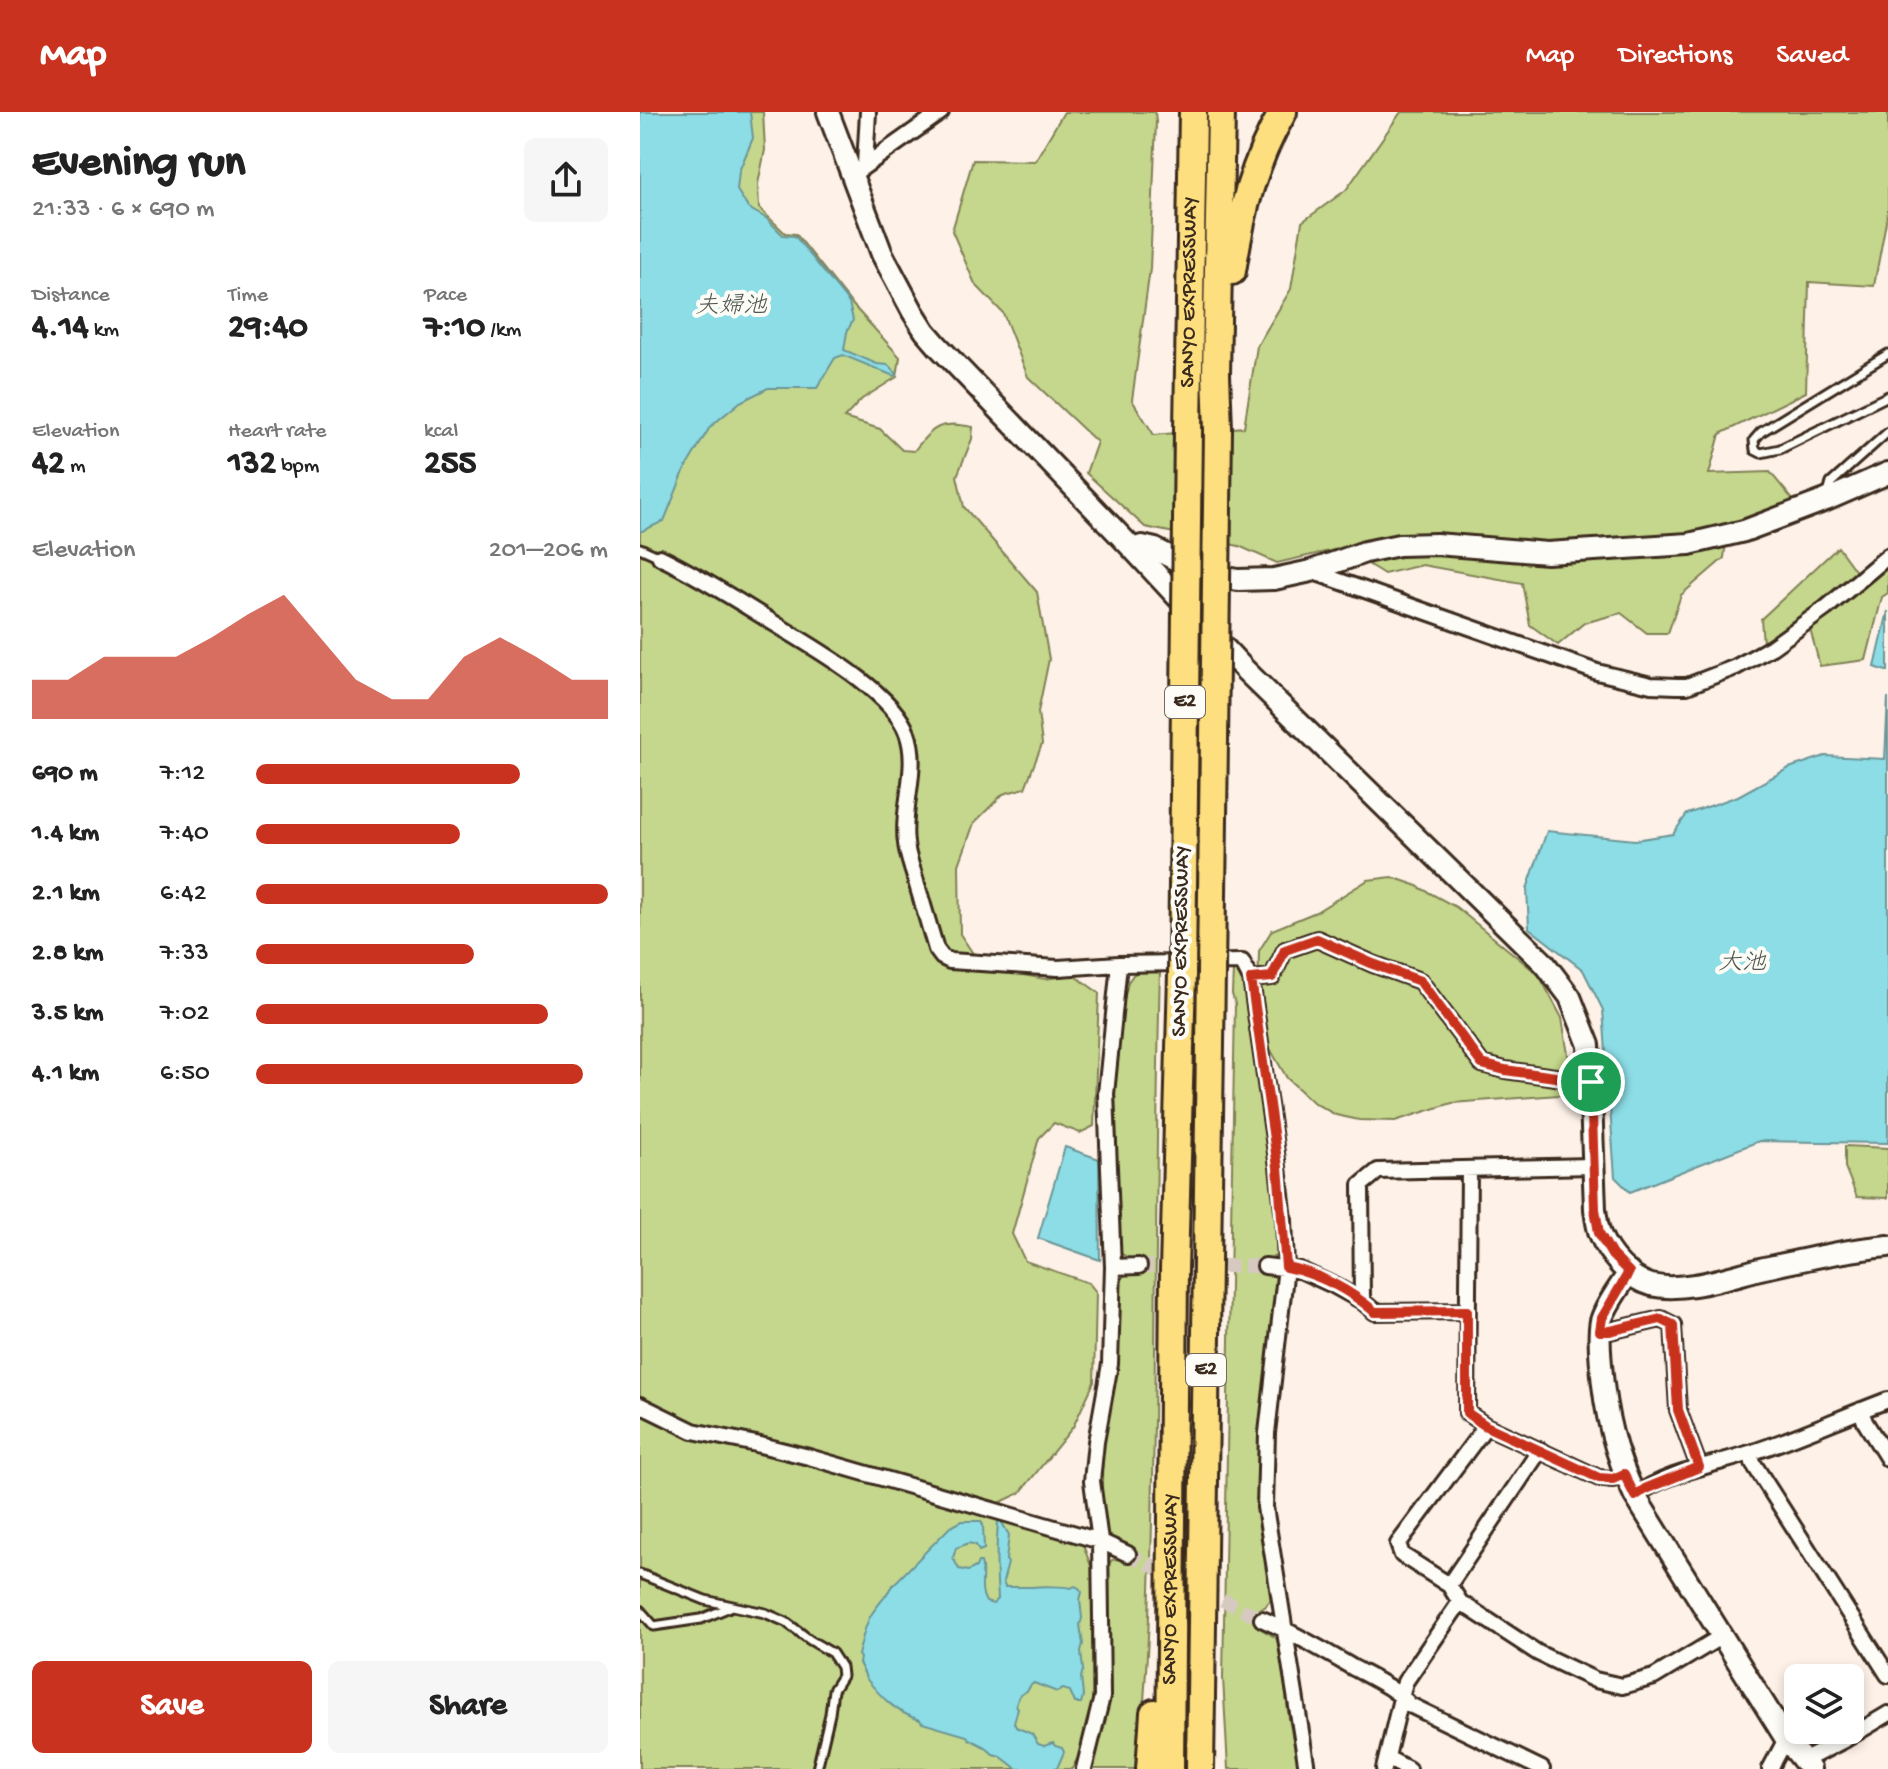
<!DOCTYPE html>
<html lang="en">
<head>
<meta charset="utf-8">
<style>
	:root { --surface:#fff; --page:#f6f6f6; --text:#222; --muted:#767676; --accent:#c8321e }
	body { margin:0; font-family:"Gochi Hand","Klee One",sans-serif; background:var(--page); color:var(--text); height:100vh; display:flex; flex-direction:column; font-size:30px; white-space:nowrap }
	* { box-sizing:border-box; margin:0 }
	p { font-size:26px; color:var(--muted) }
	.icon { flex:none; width:44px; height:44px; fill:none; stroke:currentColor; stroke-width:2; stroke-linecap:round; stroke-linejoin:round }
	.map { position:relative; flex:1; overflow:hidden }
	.drawer { display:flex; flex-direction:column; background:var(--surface); width:640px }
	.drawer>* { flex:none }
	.fabs { position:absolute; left:1144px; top:1552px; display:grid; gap:16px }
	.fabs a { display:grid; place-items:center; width:80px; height:80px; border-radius:12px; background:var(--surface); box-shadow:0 4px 12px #0003; font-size:40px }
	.pin { position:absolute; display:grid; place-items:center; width:68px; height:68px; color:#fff; margin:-34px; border:4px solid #fff; border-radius:50%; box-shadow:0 2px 8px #0007 }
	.round { display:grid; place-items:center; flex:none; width:84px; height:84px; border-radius:12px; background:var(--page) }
	.head { display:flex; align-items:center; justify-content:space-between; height:136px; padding:0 32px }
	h1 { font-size:44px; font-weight:700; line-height:60px }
	.stats { display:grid; grid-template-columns:repeat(3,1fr); gap:12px; height:136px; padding:8px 32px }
	.stats div { display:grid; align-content:center }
	.stats b { font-size:34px; font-weight:700 }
	.stats small { font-size:22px; font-weight:400 }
	.stats p { font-size:22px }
	.chart { height:224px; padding:16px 32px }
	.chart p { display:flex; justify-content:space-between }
	.chart svg { width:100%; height:144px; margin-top:8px; fill:var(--accent); opacity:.7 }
	.primary-button { display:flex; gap:16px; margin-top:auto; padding:16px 32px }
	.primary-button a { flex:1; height:92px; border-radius:12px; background:var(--accent); color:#fff; font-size:32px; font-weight:700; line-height:92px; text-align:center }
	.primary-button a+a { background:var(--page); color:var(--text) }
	ul { padding:0 32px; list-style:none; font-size:26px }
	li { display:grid; grid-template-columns:128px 96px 1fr; align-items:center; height:60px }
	li i { height:20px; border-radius:10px; background:var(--accent) }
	header { display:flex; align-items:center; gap:48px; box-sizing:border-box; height:112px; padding:0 40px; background:var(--accent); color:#fff }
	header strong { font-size:38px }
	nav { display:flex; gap:44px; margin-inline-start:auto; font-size:28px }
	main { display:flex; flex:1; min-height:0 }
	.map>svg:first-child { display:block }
	.green { fill:#c4d78c; stroke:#808055; stroke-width:2 }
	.water { fill:#8cdde6; stroke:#6c9596; stroke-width:2 }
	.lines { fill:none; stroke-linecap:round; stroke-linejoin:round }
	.street-tunnel { stroke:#d6c9c0; stroke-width:14; stroke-dasharray:14 7; stroke-linecap:butt }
	.lane-casing { stroke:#3b2a1e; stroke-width:13 }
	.street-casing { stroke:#3b2a1e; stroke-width:20 }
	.secondary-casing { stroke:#3b2a1e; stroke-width:26 }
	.highway-casing { stroke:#3b2a1e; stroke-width:32 }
	.lane { stroke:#fdfcf7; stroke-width:7 }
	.street { stroke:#fdfcf7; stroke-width:14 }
	.secondary { stroke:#fdfcf7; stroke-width:20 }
	.highway { stroke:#fddf80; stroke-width:26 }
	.highway-bridge-casing { stroke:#3b2a1e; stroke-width:32; stroke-linecap:butt }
	.highway-bridge { stroke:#fddf80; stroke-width:26 }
	.route-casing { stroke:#fff; stroke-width:16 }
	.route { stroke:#c8321e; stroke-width:10 }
	.labels { text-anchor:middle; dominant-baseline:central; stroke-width:8; stroke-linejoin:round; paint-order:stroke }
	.shield { fill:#fdfcf7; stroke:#75695f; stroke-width:2 }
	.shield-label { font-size:20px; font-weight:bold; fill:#3b2a1e }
	.street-label { font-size:22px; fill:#3b2a1e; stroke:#fdfcf7 }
	.water-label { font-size:24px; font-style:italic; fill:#4f5750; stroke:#fdfcf7 }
</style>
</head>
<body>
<header>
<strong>Map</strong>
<nav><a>Map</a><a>Directions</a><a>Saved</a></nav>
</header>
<main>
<section class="drawer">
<div class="head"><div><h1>Evening run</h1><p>21:33 · 6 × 690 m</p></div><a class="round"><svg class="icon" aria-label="share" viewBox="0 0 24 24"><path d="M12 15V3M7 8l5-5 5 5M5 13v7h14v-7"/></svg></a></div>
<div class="stats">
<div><p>Distance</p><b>4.14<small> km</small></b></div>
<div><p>Time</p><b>29:40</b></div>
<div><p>Pace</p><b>7:10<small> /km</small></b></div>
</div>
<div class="stats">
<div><p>Elevation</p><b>42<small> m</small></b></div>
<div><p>Heart rate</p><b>132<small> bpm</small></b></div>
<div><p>kcal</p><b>255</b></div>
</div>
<div class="chart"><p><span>Elevation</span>201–206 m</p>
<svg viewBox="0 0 160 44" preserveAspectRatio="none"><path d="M0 44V32L10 32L20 25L30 25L40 25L50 19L60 12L70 6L80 19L90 32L100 38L110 38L120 25L130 19L140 25L150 32L160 32V44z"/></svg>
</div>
<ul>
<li><b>690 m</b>7:12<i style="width:75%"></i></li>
<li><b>1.4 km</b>7:40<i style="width:58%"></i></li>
<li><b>2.1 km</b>6:42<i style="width:100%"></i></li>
<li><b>2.8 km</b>7:33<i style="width:62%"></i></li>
<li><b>3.5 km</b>7:02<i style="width:83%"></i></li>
<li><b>4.1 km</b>6:50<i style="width:93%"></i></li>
</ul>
<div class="primary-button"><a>Save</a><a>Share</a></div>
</section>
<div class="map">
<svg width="1248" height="1657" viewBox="0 0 1248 1657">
	<rect width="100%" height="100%" fill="#fdf1e8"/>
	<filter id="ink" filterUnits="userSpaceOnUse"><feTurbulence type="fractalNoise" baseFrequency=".0125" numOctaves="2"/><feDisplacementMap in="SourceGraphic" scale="16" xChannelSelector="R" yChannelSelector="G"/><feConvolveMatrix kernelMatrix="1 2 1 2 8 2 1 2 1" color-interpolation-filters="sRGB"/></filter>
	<g filter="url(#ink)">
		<path class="green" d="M 0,0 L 123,0 L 125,38 L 118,72 L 119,96 L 145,121 L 156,122 L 211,191 L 260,245 L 257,265 L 222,287 L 204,306 L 240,317 L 262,338 L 274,339 C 294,313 300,309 333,315 L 332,327 L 317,364 L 324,395 L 397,480 L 409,547 L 398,600 L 402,632 L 385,676 L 363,682 L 334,711 L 319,753 L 320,822 L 334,843 L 361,859 L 405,867 L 434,863 L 459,881 L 454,1014 L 440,1021 L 414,1011 L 399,1026 L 372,1122 L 385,1149 L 449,1171 L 456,1180 L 454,1270 L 433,1315 L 380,1381 L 357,1392 L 442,1430 L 452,1457 L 452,1590 L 445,1632 L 432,1657 L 0,1657 Z
			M 424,0 L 515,0 L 516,10 L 510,157 L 492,288 L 514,323 L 604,315 L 617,234 L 651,177 L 662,110 L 706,78 L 761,0 L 1248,0 L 1248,99 L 1234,174 L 1169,170 L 1166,280 L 1080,322 L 1069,362 L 1130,360 L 1154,389 L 1088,414 L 1084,446 L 1041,483 L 1028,521 L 1007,521 L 981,501 L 944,511 L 918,533 L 890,513 L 882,471 L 782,453 L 744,462 L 702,436 L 637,451 L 599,434 L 505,415 L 446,361 L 457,330 L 388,265 L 363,201 L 335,172 L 312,119 L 333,48 L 395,49 Z
			M 1198,435 L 1217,461 L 1248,435 L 1248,481 L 1242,485 L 1226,548 L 1180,554 L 1166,502 L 1123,531 L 1121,507 Z
			M 752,765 L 775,773 L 816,795 L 899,863 L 922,906 L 932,967 L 929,977 L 919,983 L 812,991 L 755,1009 L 719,1008 L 696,1003 L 674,991 L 647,966 L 629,935 L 618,887 L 619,839 L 632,818 L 676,800 L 728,768 Z
			M 520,857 C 514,1072 518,1288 509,1504 C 507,1552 503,1601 500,1649 L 499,1657 L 453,1657 L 471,1581 L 467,1474 L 469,1452 L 472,1448 L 478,1447 L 487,1450 L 493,1439 L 471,1427 L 465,1422 L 461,1408 L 463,1330 L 477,1251 L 481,1171 L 484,1163 L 490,1160 L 490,1147 L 479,1140 L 475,973 L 484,887 L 488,870 L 493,863 L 498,860 Z
			M 593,858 L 602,862 L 607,871 L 609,914 L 619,955 L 635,1075 L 640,1137 L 638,1143 L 628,1148 L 638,1171 L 621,1307 L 620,1392 L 634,1483 L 625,1495 L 619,1497 L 618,1515 L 636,1526 L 640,1536 L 649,1607 L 659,1657 L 588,1657 L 583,1566 L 595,892 L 592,882 Z
			M 1205,1034 L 1248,1036 L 1248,1086 L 1217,1085 L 1205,1055 Z"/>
		<path class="water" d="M 0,0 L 110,0 L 113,26 L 99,59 L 97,78 L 108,96 L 126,106 L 143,123 L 155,124 L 209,191 L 213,208 L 207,220 L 204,238 L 237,252 L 248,253 L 257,262 L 254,264 L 203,243 L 195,246 L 177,276 L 128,276 L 100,290 L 70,315 L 45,357 L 24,409 L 0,420 Z
			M 1248,499 L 1248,559 L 1246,559 L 1235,555 Z
			M 1248,585 L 1248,1031 L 1119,1029 L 990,1080 L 975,1065 L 963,898 L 943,858 L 889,816 L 887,777 L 907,719 L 995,728 L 1033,722 L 1047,702 L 1098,684 L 1149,656 L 1185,644 L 1245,647 Z
			M 425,1035 L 459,1047 L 460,1148 L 398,1126 Z
			M 322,1409 L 341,1409 L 343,1413 L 344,1437 L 339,1439 L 336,1433 L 329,1431 L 316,1436 L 313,1446 L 319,1457 L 328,1459 L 336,1455 L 338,1450 L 341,1450 C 345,1464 338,1477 346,1490 L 353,1492 L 358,1487 C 356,1461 356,1435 358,1409 L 361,1409 L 369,1423 L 366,1448 L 368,1451 L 363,1470 L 365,1475 L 393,1475 C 399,1474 425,1474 431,1476 L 435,1474 L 439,1476 L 442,1480 L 440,1488 L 442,1506 L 440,1513 L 443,1532 L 441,1539 L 443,1558 L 441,1565 L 443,1584 L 441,1591 L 435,1591 L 430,1579 L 423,1577 L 417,1580 L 394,1571 L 390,1574 L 388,1578 L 379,1584 L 376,1593 L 378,1596 L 374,1611 L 376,1615 L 392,1622 L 398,1632 L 404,1634 L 413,1631 L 415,1634 L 422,1636 L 424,1640 L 418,1654 L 414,1657 L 377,1657 L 360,1644 L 353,1642 L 345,1635 L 329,1627 L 327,1624 L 282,1611 L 280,1608 C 256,1601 241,1585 225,1565 L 225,1563 L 219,1551 L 220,1546 L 218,1543 C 222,1530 224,1514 231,1503 C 237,1493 246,1485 251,1475 L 309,1416 Z"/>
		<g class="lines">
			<path class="street-tunnel" d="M 499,1154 L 625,1154
				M 488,1442 L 622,1507"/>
			<g class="lane-casing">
				<path id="lane" d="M 1248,242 L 1121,320 L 1114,328 L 1115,338 L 1121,341 L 1140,337 L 1248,284
					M 1188,382 L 1191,371 L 1248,320
					M 0,436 L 20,445
					M 0,1462 L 65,1488 L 125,1501 L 146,1510 L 170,1528 L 192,1541 L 201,1555 L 202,1564 L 193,1578 L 190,1602 L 177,1657
					M 0,1498 L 14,1514 L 61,1507 L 90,1495"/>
			</g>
			<g class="street-casing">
				<path id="street" d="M 225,53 L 228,0
					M 212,63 L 301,0
					M 20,445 C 61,465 98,489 137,513 C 174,536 252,579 267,621 C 280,655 261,696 266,731 C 267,743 272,755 275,766 C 282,790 289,813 296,837 L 302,845 L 310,849 L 418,856 L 479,852 L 602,850 L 611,867 L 638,1055 L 644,1108 L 646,1155 L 627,1321 L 625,1395 L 667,1657
					M 671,459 L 957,560 L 1011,573 L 1037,574 L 1047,574 L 1096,555 L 1132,535 L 1186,496 L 1248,444
					M 611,867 L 632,865 L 645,838 L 677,827 L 733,852 L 780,869 L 842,952 L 865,958 L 951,970
					M 829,1057 L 827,1301 L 846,1314 L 959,1366 L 973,1367 L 984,1362
					M 625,1154 L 660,1158 L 695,1174 L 722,1189
					M 473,1155 L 499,1154
					M 827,1199 L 735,1200 L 722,1189 L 721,1073 L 738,1059 L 952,1054
					M 960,1219 L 970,1219 L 1021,1207 L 1033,1213 L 1038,1298 L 1059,1355
					M 0,1293 L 53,1319 L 116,1332 L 169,1345 L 460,1429 L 488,1442
					M 1221,1298 L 1225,1310 L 1248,1347
					M 900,1338 L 809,1473 L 820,1490 L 898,1541 L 955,1568 L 982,1574 L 1014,1565 L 1082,1524
					M 1111,1341 L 1113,1351 L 1248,1563
					M 995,1384 C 1025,1361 1074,1353 1110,1341 C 1157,1326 1202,1305 1248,1288
					M 809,1473 L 762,1443 L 758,1432 L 846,1314
					M 622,1507 C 654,1521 683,1538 712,1555 C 732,1566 755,1576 770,1593 L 902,1657
					M 747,1646 L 768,1657
					M 1163,1649 L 1206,1627 L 1248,1602
					M 444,1657 L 462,1585 L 460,1429 L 452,1369 L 456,1330 L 470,1252 L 473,1155 L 466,982 L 479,852
					M 744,1657 L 765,1570 L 820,1490
					M 1130,1657 L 1146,1627"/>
			</g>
			<g class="secondary-casing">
				<path id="secondary" d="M 188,0 L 242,142 L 273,200 L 285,219 L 298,234 L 493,437 L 605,558 L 905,852 L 930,885 L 949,933 L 955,1097 C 956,1105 957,1114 960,1122 C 968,1142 989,1167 1011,1173 C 1043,1181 1088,1165 1120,1157 C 1162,1148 1205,1138 1248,1134
					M 493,437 L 502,434 L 515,437 L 554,457 L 576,464 L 598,468 L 634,467 L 671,459 L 725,440 L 759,433 L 796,432 L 907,441 L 1049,432 L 1104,419 L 1186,388 L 1248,361
					M 989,1160 C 980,1175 966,1192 961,1209 C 958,1223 960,1239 961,1253 C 965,1301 974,1340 995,1384 L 1146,1627 L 1170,1657"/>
			</g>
			<g class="highway-casing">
				<g id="highway">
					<path d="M 592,159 C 601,101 613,51 643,0"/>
					<path d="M 578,317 L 576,262 L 581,0"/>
					<path id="s1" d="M 548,318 L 553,0"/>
					<path d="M 510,1657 L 514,1601"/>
					<path id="s2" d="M 530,1657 L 534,1158 L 542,862"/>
					<path d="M 560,1657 L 571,860"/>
				</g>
			</g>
			<use href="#lane" class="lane"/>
			<use href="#street" class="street"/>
			<use href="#secondary" class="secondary"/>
			<use href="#highway" class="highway"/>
			<g class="highway-bridge-casing">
				<path id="highway-bridge" d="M 571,860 L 578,317
					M 542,862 L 548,318"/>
			</g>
			<use href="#highway-bridge" class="highway-bridge"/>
		</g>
	</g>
	<g class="lines" filter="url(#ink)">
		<g class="route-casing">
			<path id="route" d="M 677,827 L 733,852 L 780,869 L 842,952 L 865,958 L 951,970 L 955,1097 L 959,1121 L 972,1143 L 989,1160 L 962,1206 L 960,1219 L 970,1219 L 1021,1207 L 1033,1213 L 1038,1298 L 1059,1355 L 1005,1377 L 995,1384 L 984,1362 L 973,1367 L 959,1366 L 846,1314 L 827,1301 L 827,1199 L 735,1200 C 711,1179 678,1161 646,1155 L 638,1055 L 611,867 L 632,865 L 645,838 Z"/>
		</g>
		<use href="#route" class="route"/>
	</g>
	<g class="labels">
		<g class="shield">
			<rect x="525" y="574" width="40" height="32" rx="6"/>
			<rect x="546" y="1242" width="40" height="32" rx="6"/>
		</g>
		<g class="shield-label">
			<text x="545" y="590">E2</text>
			<text x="566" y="1258">E2</text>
		</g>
		<g class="street-label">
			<text stroke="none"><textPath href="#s1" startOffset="138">SANYO EXPRESSWAY</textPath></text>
			<text transform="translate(542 829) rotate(-89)">SANYO EXPRESSWAY</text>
			<text stroke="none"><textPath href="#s2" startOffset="180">SANYO EXPRESSWAY</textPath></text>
		</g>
		<g class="water-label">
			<text x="91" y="195">夫婦池</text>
			<text x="1102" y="852">大池</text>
		</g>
	</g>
</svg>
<div class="fabs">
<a><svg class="icon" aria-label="layers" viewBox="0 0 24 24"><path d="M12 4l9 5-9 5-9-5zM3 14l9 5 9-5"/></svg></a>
</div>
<div class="pin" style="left:951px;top:970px;background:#1e9e55"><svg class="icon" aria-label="arrive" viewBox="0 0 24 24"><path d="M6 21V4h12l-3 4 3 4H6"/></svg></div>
</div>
</main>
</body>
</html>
